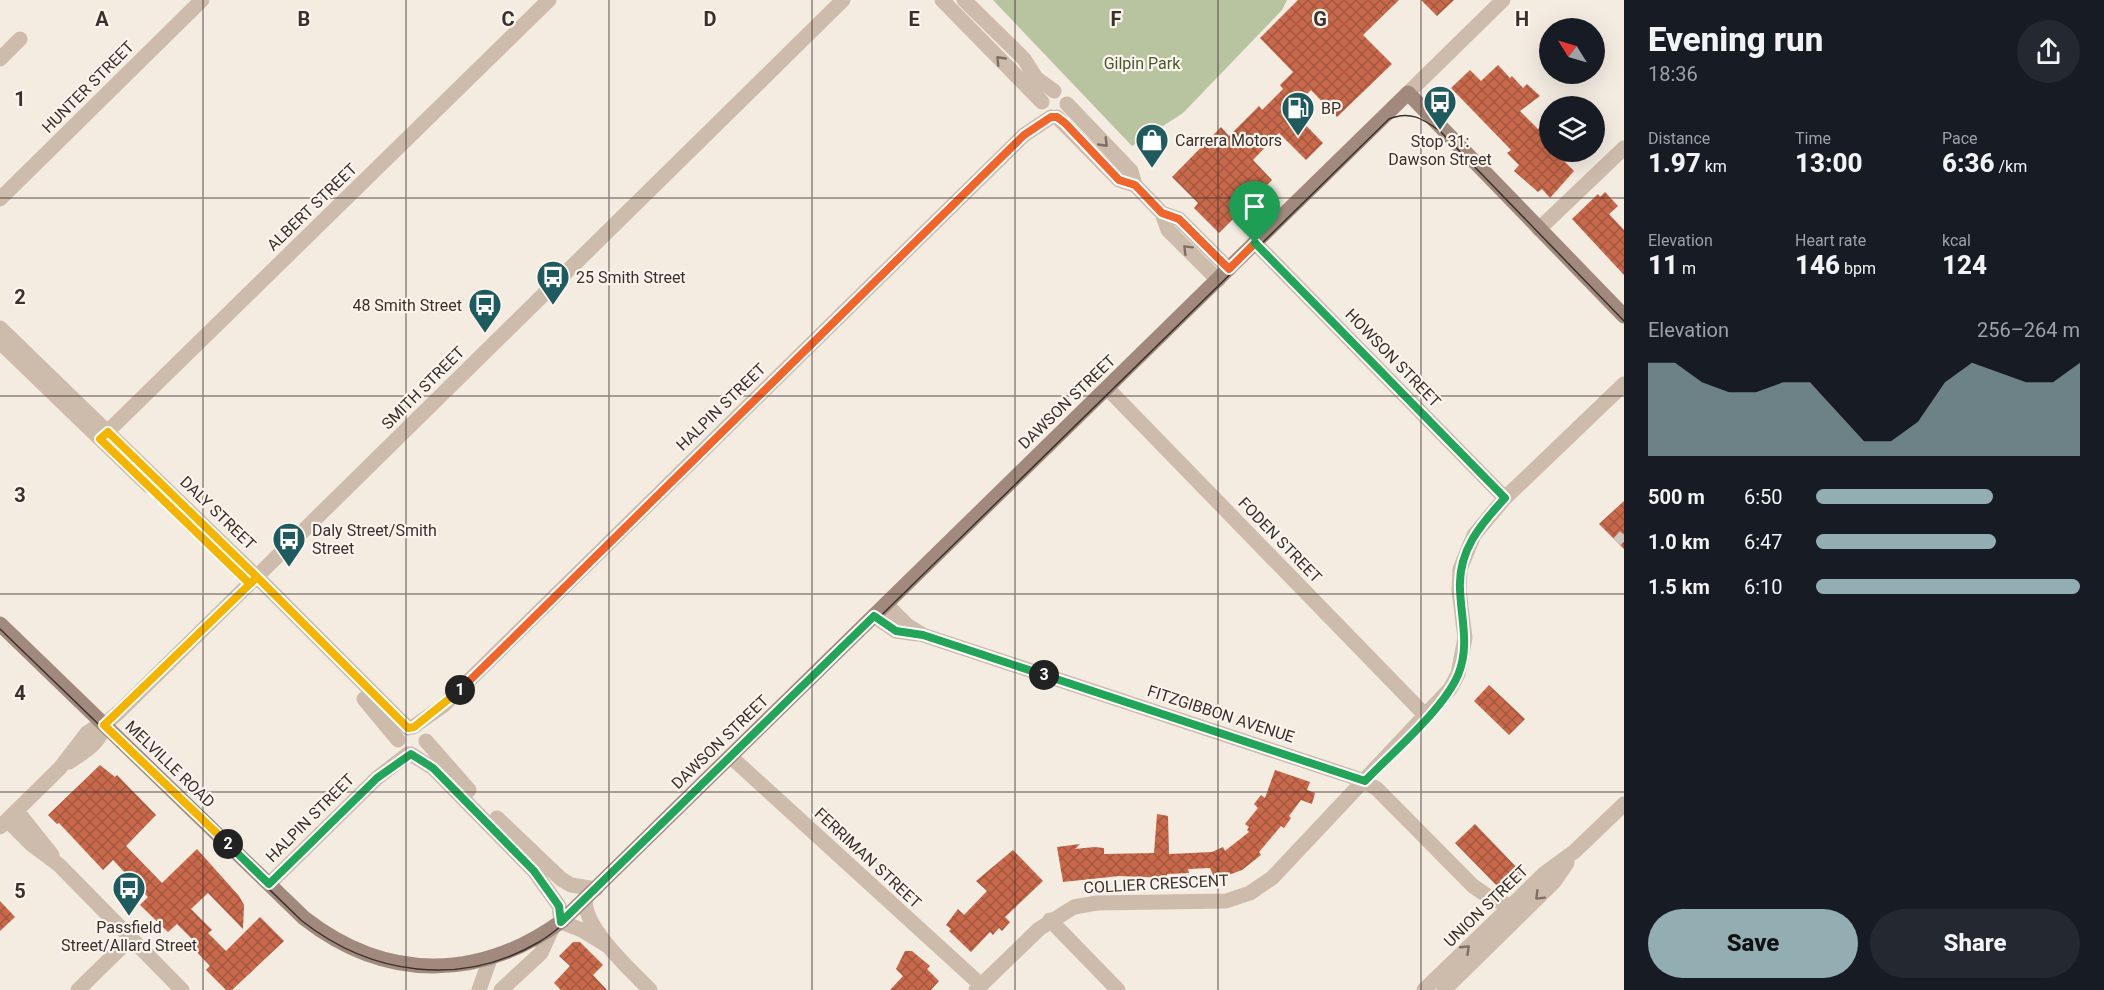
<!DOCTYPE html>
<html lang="en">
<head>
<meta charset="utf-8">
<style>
	:root { --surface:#171b24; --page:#242831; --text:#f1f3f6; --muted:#9ea1a6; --accent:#92aeb2 }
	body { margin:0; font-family:Roboto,sans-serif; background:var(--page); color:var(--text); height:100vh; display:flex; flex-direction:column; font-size:22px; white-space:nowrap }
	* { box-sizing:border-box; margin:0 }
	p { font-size:20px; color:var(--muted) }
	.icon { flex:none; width:33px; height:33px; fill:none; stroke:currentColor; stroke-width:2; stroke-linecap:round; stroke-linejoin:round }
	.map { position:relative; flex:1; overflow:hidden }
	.details { display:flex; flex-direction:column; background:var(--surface); width:480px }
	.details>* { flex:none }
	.needle { width:39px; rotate:307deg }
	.buttons { position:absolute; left:1539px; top:18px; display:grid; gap:12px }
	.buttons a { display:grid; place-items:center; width:66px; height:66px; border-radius:50%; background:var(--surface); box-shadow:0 6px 24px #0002; font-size:30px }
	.pin { position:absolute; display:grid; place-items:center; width:51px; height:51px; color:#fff; margin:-62px -26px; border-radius:50% 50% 50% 0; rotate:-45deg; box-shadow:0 0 6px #0007 }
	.pin .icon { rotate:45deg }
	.km { position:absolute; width:30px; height:30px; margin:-15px; border-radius:50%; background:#222; color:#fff; font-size:16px; line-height:30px; text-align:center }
	.round { display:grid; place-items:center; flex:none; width:63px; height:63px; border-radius:32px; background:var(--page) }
	.summary { display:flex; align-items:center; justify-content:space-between; height:102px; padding:0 24px }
	h1 { font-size:33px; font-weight:800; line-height:45px }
	.stats { display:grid; grid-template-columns:repeat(3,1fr); gap:9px; height:102px; padding:6px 24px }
	.stats div { display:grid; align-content:center }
	.stats b { font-size:26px; font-weight:800 }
	.stats small { font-size:16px; font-weight:400 }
	.stats p { font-size:16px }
	.chart { height:168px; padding:12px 24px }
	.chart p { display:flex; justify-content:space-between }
	.chart svg { width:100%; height:108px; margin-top:6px; fill:var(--accent); opacity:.7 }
	.button { display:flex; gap:12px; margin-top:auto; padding:12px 24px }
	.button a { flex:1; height:69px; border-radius:36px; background:var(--accent); color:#111; font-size:24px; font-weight:800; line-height:69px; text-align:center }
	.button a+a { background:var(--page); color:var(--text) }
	ul { padding:0 24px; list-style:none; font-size:20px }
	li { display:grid; grid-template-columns:96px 72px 1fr; align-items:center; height:45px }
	li i { height:15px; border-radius:8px; background:var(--accent) }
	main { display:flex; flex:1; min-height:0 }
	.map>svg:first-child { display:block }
	.park { fill:#b8c4a0 }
	.building { fill:url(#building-cross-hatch) }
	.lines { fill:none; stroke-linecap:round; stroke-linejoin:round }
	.pedestrian-tunnel { stroke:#cfc6bd; stroke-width:10; stroke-dasharray:10 5; stroke-linecap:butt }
	.minor { stroke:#cdbbac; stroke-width:15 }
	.tertiary { stroke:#cdbbac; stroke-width:15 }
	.secondary { stroke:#a18a7d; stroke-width:15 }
	.tram { stroke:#3b302b; stroke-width:1.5 }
	.oneway { stroke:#7d6f65 }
	.split-1-casing { stroke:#fff; stroke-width:12 }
	.split-2-casing { stroke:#fff; stroke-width:12 }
	.split-3-casing { stroke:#fff; stroke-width:12 }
	.split-4-casing { stroke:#fff; stroke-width:12 }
	.split-1 { stroke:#f0652b; stroke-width:8 }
	.split-2 { stroke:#f5b400; stroke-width:8 }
	.split-3 { stroke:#22a559; stroke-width:8 }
	.split-4 { stroke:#22a559; stroke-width:8 }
	.grid { fill:none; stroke:#3b302b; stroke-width:1.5; stroke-opacity:0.55 }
	.labels { text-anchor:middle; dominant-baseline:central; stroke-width:4.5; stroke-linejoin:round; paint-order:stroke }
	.park-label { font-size:16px; fill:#4a5a2e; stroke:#fbf5ee }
	.street-label { font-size:16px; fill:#3b302b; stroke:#fbf5ee }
	.poi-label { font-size:16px; fill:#3b302b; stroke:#fbf5ee; text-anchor:start }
	.grid-label { font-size:20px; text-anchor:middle; font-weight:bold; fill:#3b302b; stroke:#fbf5ee; stroke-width:4.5; stroke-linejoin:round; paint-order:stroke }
</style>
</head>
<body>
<main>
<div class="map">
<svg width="1624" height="990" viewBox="0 0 1624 990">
	<defs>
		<pattern id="building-cross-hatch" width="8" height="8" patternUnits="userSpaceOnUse" patternTransform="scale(1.5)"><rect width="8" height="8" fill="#c8694b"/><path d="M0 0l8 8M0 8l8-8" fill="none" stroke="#a4573f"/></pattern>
	</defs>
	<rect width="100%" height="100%" fill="#f4ebe1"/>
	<path class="park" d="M 993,0 L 1287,0 L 1282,10 L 1183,113 L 1132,146 Z"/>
	<path class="building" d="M 1298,0 L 1399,0 L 1363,35 L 1392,64 L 1337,117 L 1311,90 L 1291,110 L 1323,143 L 1306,160 L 1279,133 L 1253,160 L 1272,180 L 1219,233 L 1194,208 L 1198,203 L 1172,177 L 1221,127 L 1229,136 L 1259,106 L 1262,110 L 1283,89 L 1280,85 L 1293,72 L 1260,38 Z
		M 1421,0 L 1454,0 L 1437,16 Z
		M 1498,65 L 1510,78 L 1512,76 L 1523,88 L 1527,84 L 1540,96 L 1520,111 L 1538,129 L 1550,117 L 1550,152 L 1555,152 L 1574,171 L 1550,198 L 1542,189 L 1538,192 L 1514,171 L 1519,165 L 1507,153 L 1511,150 L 1451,88 L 1470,70 L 1481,81 Z
		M 1605,192 L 1618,206 L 1609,214 L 1624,230 L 1624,275 L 1572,219 L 1598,194 L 1600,197 Z
		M 1624,501 L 1624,549 L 1599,524 Z
		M 1489,685 L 1525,719 L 1509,735 L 1474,701 Z
		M 100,765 L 115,777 L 117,775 L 156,815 L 126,846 L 162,883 L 197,849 L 239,896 L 244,905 L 243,929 L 208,893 L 191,909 L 212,930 L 208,933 L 226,951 L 260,917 L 284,941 L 232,990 L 226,990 L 206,970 L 210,966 L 193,948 L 197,944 L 177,924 L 168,932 L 140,905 L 148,897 L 113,860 L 103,870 L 59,823 L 57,824 L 48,815 Z
		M 1275,770 L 1310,782 L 1307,790 L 1315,793 L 1312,804 L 1301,800 L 1289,816 L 1291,818 L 1284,828 L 1281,826 L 1259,852 L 1261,855 L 1242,870 L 1215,880 L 1210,868 L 1188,869 L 1189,873 L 1167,874 L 1167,878 L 1119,876 L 1063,882 L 1057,847 L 1080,844 L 1075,849 L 1094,847 L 1104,848 L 1104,854 L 1154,853 L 1157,814 L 1168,816 L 1169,854 L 1212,852 L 1223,847 L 1225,851 L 1249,832 L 1247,830 L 1249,827 L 1245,824 L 1258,808 L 1254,804 L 1261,795 L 1265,798 Z
		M 1475,824 L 1522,873 L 1503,892 L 1455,843 Z
		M 1013,850 L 1043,881 L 1005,917 L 1010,922 L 1002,931 L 999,928 L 993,935 L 990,932 L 971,952 L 949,931 L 951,929 L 946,925 L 958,909 L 964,915 L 987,891 L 976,881 Z
		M 0,901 L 15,917 L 0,931 Z
		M 573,942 L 580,942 L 603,965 L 593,975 L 607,990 L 561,990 L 554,983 L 570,966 L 559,956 Z
		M 905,951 L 912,951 L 930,966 L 927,969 L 939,981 L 931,990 L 890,990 L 903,976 L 896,969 Z"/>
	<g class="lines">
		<path class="pedestrian-tunnel" d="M 1617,542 L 1624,534"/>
		<path class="minor" d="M 0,59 L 20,39
			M 0,199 L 202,0
			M 1539,229 L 1624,148
			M 1255,243 L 1505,498
			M 0,328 L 257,577 L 408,728
			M 0,342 L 149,486
			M 1107,388 L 1427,717
			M 100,439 L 549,0
			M 886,604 L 907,625 L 923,635 L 1365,781 L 1377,789 L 1473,886 L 1492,899 L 1511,906
			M 874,616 L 896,631 L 917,634
			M 364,699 L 398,740
			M 413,727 L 444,705 L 1024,135 L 1051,117
			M 426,741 L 469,790
			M 411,754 L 433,768 L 534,871 L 559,906 L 561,922 L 582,930 L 608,946
			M 731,757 L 981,985
			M 69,762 C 84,752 100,744 104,725
			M 17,811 L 52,855
			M 497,818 L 561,879 L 571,885 L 596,889
			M 7,820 L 31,844 L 59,865 L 182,990
			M 0,827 L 60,768 L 87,733 L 99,725 L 104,725 L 120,711 L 843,0
			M 269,884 L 377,778 L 408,754
			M 585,899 C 584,929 631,970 650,990
			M 1050,920 L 1118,990
			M 78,990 L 131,938
			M 976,990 L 1039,929 L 1074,907 L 1097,903 L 1226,901 L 1250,893 L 1272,878 L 1450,689 L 1458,674 L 1465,638 L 1459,590 L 1460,569 L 1474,535 L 1505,498 L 1624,384
			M 1424,990 L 1545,873 L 1575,851 L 1624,804
			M 1444,990 L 1554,882 L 1567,863"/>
		<path class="tertiary" d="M 942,0 L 1042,102
			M 964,0 L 1024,59 L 1036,78 L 1054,91
			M 1408,93 L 1503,0
			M 1067,104 L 1131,171 L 1135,185 L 1162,213 L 1168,230 L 1218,280
			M 1057,117 L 1119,180 L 1135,185
			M 1162,213 L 1179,219 L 1229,269
			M 479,990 L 490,959
			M 501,990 L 541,953 L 552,929"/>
		<path class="secondary" d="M 0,624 L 304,918 C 386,982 479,981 562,921 L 1408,93 L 1624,316"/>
		<path class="tram" d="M 0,629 L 302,921 C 371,975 461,988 539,942 C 556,932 570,918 585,905 L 1389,119 C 1410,110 1423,119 1440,131 L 1624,321"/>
	</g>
	<defs><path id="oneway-chevron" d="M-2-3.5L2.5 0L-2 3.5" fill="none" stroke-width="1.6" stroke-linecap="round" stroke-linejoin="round" transform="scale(1.5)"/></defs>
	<g class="oneway">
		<use href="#oneway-chevron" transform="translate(1000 60) rotate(-134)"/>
		<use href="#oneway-chevron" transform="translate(1104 143) rotate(46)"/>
		<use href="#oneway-chevron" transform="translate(1187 249) rotate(-135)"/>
		<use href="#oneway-chevron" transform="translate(1539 896) rotate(135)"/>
		<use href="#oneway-chevron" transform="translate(1466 949) rotate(-44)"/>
	</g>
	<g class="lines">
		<g class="split-1-casing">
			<path id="split-1" d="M 460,690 L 1024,135 L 1051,117 L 1057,117 L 1065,123 L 1119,180 L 1135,185 L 1162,213 L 1179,219 L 1229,269 L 1255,243"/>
		</g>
		<g class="split-2-casing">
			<path id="split-2" d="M 228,844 L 104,725 L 257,577 L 108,432 L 100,439 L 250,584 L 257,577 L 408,728 L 414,727 L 460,690"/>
		</g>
		<g class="split-3-casing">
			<path id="split-3" d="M 228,844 L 269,884 L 377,778 L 411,754 L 433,768 L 534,871 L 559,906 L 561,922 L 874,616 L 896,631 L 923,635 L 1044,675"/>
		</g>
		<g class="split-4-casing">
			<path id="split-4" d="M 1044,675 L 1365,781 C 1392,753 1443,710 1458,675 C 1470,646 1461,619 1460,589 C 1458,551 1480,525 1505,498 L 1255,243"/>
		</g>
		<use href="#split-1" class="split-1"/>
		<use href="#split-2" class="split-2"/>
		<use href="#split-3" class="split-3"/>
		<use href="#split-4" class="split-4"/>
	</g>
	<path class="grid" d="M 203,0 L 203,990M 406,0 L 406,990M 609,0 L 609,990M 812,0 L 812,990M 1015,0 L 1015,990M 1218,0 L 1218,990M 1421,0 L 1421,990M 0,198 L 1624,198M 0,396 L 1624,396M 0,594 L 1624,594M 0,792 L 1624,792"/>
	<defs>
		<g id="bus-pin" transform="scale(1.725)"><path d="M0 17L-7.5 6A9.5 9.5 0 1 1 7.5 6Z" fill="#1f5a5e" stroke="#fbf5ee"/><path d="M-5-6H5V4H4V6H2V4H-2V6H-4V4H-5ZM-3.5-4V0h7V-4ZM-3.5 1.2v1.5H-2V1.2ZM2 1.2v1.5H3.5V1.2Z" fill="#fff"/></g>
		<g id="fuel-pin" transform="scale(1.725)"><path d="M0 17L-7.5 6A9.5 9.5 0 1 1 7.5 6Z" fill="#1f5a5e" stroke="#fbf5ee"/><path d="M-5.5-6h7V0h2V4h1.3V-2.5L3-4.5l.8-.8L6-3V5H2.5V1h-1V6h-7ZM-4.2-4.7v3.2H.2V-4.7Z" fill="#fff"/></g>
		<g id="shop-pin" transform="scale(1.725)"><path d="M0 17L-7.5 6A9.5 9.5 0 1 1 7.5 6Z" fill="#1f5a5e" stroke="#fbf5ee"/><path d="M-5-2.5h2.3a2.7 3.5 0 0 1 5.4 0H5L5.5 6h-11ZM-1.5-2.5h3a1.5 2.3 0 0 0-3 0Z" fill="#fff"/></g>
	</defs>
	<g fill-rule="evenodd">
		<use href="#bus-pin" x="1440" y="102"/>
		<use href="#fuel-pin" x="1298" y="108"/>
		<use href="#shop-pin" x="1152" y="140"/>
		<use href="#bus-pin" x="553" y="277"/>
		<use href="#bus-pin" x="485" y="305"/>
		<use href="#bus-pin" x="289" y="539"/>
		<use href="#bus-pin" x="129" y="888"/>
	</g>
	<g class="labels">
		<g class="park-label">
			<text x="1142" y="63">Gilpin Park</text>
		</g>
		<g class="street-label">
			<text transform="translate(88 87) rotate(-45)">HUNTER STREET</text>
			<text transform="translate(312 207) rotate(-44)">ALBERT STREET</text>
			<text transform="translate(1393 358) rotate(46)">HOWSON STREET</text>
			<text transform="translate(423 388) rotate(-45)">SMITH STREET</text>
			<text transform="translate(1067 402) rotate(-44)">DAWSON STREET</text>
			<text transform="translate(721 407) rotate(-44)">HALPIN STREET</text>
			<text transform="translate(218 513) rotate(44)">DALY STREET</text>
			<text transform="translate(1280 540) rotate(46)">FODEN STREET</text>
			<text transform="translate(1221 714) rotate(18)">FITZGIBBON AVENUE</text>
			<text transform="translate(720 742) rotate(-44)">DAWSON STREET</text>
			<text transform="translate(170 764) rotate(44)">MELVILLE ROAD</text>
			<text transform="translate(310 818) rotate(-45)">HALPIN STREET</text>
			<text transform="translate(868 858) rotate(43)">FERRIMAN STREET</text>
			<text transform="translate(1156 884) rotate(-3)">COLLIER CRESCENT</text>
			<text transform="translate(1486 906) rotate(-44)">UNION STREET</text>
		</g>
		<g class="poi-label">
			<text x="1321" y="108">BP</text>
			<text x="1175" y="140">Carrera Motors</text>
			<text x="1440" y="141" text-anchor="middle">Stop 31:<tspan x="1440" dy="18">Dawson Street</tspan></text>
			<text x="576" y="277">25 Smith Street</text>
			<text x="462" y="305" text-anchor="end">48 Smith Street</text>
			<text x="312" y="530">Daly Street/Smith<tspan x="312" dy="18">Street</tspan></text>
			<text x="129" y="927" text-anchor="middle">Passfield<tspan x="129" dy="18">Street/Allard Street</tspan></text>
		</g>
	</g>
	<g class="grid-label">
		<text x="102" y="26">A</text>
		<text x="304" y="26">B</text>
		<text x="508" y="26">C</text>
		<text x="710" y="26">D</text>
		<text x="914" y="26">E</text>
		<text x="1116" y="26">F</text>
		<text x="1320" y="26">G</text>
		<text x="1522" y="26">H</text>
		<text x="20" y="106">1</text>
		<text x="20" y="304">2</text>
		<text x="20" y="502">3</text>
		<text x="20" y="700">4</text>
		<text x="20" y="898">5</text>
	</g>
</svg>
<div class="buttons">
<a><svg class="needle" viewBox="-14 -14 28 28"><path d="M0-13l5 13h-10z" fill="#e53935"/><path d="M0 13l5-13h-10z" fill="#9ea1a6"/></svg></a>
<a><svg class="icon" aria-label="layers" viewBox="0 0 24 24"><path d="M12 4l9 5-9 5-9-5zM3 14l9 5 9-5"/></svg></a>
</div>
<div class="pin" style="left:1255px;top:243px;background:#1e9e55"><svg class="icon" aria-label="arrive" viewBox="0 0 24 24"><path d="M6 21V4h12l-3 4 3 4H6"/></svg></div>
<b class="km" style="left:460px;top:690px">1</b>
<b class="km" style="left:228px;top:844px">2</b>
<b class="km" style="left:1044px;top:675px">3</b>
</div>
<section class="details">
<div class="summary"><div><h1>Evening run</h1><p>18:36</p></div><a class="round"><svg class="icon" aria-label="share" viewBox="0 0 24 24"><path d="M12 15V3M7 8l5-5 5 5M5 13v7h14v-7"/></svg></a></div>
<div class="stats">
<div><p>Distance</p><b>1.97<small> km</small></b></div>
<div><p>Time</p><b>13:00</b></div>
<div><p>Pace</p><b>6:36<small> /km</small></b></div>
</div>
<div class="stats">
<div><p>Elevation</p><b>11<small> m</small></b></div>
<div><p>Heart rate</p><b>146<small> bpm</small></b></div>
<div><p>kcal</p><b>124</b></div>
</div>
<div class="chart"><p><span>Elevation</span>256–264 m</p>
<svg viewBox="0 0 160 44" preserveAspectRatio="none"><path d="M0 44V6L10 6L20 14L30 18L40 18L50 14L60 14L70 26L80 38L90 38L100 30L110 14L120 6L130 10L140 14L150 14L160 6V44z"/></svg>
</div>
<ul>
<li><b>500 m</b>6:50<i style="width:67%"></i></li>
<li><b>1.0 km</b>6:47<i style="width:68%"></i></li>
<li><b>1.5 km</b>6:10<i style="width:100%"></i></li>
</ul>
<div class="button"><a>Save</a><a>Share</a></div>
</section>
</main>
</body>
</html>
